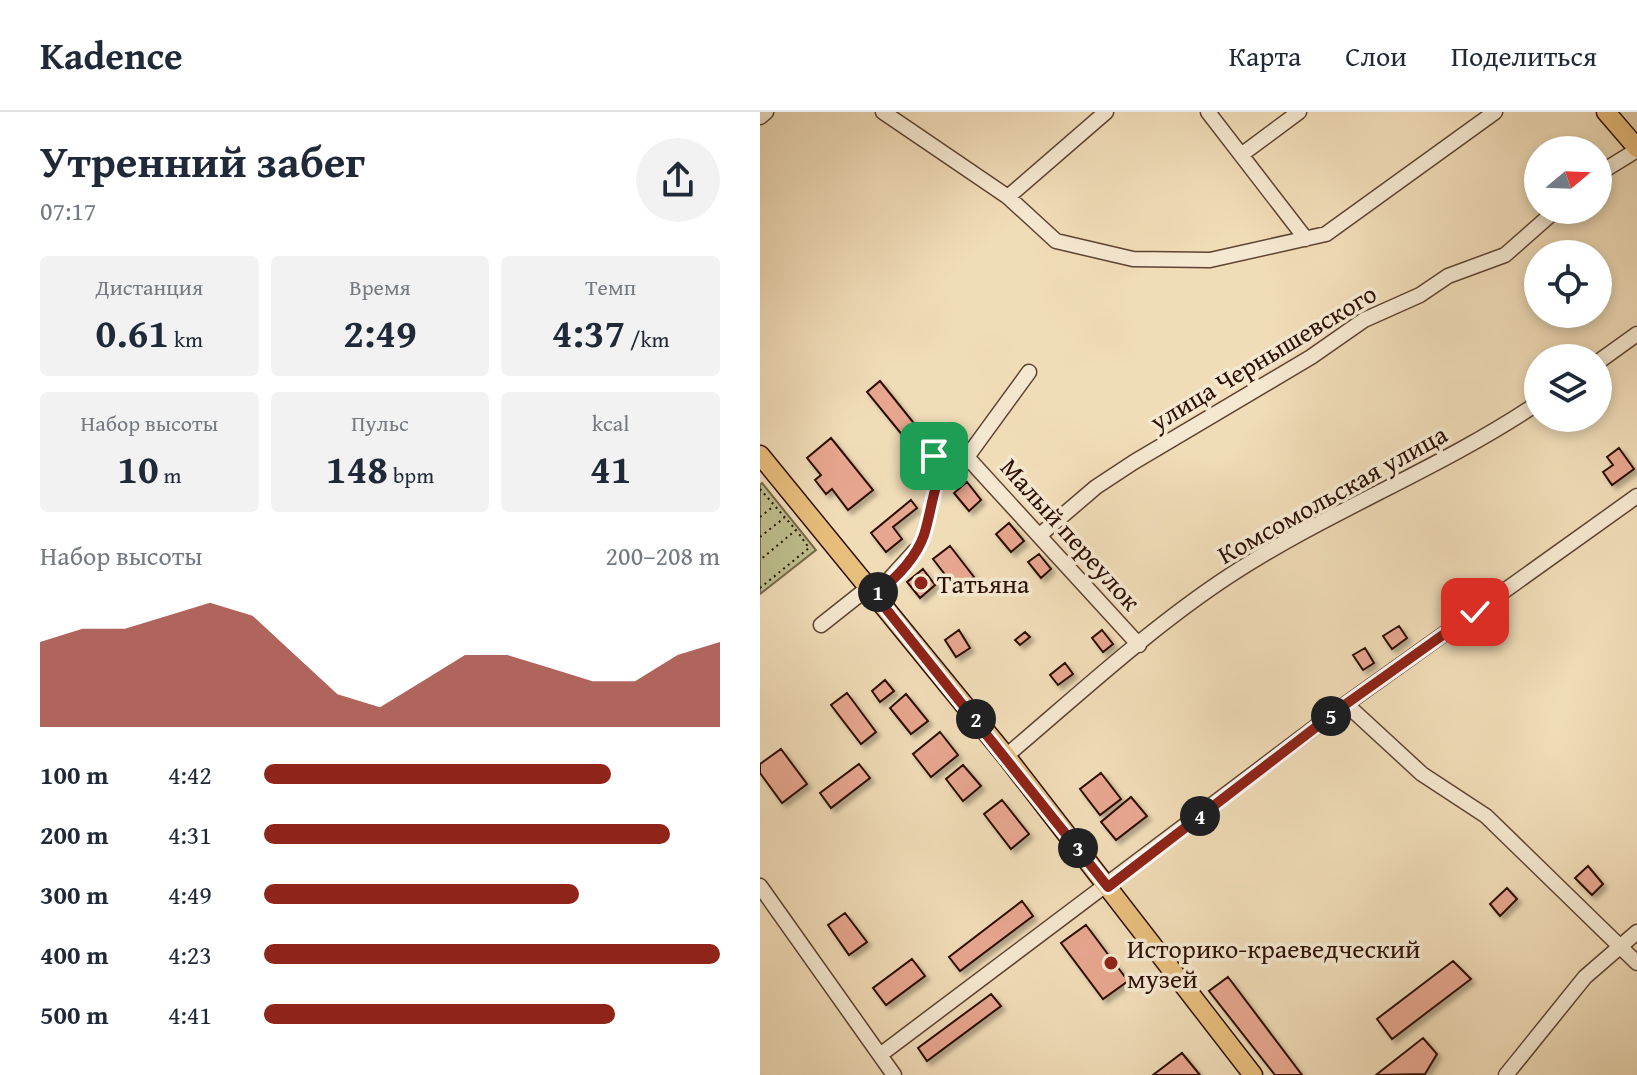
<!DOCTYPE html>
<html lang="ru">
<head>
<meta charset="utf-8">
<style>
	:root { --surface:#fff; --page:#f2f2f3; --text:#1f2937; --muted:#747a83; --line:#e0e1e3; --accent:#8f2418 }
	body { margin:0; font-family:"Gentium Book Plus",serif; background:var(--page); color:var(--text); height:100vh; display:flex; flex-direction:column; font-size:30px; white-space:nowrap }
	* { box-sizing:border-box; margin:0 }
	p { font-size:26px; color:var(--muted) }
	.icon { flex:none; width:44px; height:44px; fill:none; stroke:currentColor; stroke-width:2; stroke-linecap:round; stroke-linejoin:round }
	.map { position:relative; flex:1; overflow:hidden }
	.panel { display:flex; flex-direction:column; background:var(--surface); width:760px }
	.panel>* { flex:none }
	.needle { width:52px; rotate:71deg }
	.fabs { position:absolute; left:764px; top:24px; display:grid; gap:16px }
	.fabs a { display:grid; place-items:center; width:88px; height:88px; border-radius:50%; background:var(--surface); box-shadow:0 4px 12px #0003; font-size:40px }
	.pin { position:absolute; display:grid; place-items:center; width:68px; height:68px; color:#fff; margin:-34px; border-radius:16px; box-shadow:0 4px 12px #0006 }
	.km { position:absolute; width:40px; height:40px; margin:-20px; border-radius:50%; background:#222; color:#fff; font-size:22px; line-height:40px; text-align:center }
	.round { display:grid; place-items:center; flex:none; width:84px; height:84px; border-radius:42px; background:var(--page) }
	.headline { display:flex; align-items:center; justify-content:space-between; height:136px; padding:0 40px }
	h1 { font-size:44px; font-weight:800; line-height:60px }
	.stats { display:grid; grid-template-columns:repeat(3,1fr); gap:12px; height:136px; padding:8px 40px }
	.stats div { display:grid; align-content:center; border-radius:8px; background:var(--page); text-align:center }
	.stats b { font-size:40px; font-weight:800 }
	.stats small { font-size:22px; font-weight:400 }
	.stats p { font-size:22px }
	.chart { height:224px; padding:16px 40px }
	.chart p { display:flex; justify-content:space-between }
	.chart svg { width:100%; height:144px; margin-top:8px; fill:var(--accent); opacity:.7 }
	ul { padding:0 40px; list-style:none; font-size:26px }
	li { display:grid; grid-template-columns:128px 96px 1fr; align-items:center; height:60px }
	li i { height:20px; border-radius:10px; background:var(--accent) }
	header { display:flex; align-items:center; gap:48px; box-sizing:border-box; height:112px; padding:0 40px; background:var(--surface); border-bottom:2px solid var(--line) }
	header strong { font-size:38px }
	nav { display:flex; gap:44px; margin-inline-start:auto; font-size:28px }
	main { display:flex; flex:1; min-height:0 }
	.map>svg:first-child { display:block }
	.green { fill:#bdbf8c; stroke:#756849; stroke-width:2 }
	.building { fill:#e7a68f; stroke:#2d1006; stroke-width:2; filter:url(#shadow) }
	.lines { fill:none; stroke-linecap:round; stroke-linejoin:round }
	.minor-casing { stroke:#5e4332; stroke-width:17 }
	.major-casing { stroke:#2d1006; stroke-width:21 }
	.path { stroke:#2d1006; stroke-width:2; stroke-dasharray:2 4; stroke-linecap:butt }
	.minor { stroke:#f5e8d0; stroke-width:14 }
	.major { stroke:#e8be7c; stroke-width:18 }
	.route-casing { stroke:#fff; stroke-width:16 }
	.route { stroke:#8f2418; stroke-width:10 }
	.poi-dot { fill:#8f2418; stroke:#f5e8d0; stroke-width:3 }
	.labels { text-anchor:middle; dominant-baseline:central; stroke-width:7; stroke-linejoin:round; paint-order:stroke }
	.street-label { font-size:26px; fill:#2d1006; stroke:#f5e8d0 }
	.poi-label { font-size:26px; fill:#2d1006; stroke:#f5e8d0; text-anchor:start }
</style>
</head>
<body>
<header>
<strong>Kadence</strong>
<nav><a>Карта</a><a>Слои</a><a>Поделиться</a></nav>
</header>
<main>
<section class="panel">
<div class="headline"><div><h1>Утренний забег</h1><p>07:17</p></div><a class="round"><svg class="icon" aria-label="share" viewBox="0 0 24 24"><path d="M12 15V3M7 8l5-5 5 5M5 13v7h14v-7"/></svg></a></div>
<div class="stats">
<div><p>Дистанция</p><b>0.61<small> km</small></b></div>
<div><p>Время</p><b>2:49</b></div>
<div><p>Темп</p><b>4:37<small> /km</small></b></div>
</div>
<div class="stats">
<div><p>Набор высоты</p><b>10<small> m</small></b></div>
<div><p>Пульс</p><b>148<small> bpm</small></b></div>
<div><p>kcal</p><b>41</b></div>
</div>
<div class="chart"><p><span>Набор высоты</span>200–208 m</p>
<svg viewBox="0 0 160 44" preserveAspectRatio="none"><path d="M0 44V18L10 14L20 14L30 10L40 6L50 10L60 22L70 34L80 38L90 30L100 22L110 22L120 26L130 30L140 30L150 22L160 18V44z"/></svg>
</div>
<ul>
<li><b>100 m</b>4:42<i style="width:76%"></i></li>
<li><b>200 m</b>4:31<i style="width:89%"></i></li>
<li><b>300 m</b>4:49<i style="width:69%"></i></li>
<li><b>400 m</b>4:23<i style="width:100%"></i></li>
<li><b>500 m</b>4:41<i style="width:77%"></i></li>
</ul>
</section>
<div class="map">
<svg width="877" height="963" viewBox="0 0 877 963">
	<defs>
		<filter id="shadow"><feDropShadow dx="4" dy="4" stdDeviation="2" flood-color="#0004"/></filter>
	</defs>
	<rect width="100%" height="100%" fill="#f0dcb7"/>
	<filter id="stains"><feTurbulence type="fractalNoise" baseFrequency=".0025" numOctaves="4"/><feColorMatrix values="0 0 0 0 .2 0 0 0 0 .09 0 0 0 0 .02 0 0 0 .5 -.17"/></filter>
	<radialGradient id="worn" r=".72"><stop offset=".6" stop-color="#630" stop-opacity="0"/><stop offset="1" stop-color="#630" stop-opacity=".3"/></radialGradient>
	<path class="green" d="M 2,371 L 56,438 L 0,482 L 0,373 Z"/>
	<path class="building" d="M 120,269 L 161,320 L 148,330 L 107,280 Z
		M 71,326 L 113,378 L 88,398 L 72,377 L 66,382 L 55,368 L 61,363 L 47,346 Z
		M 859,336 L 874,357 L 852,373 L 843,360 L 853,353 L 847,345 Z
		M 207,370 L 221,388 L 209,399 L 194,381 Z
		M 151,388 L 157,396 L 133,415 L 142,427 L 126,440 L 111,421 Z
		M 249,411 L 264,429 L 251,440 L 236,422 Z
		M 190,434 L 214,465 L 197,478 L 173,447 Z
		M 279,442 L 291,457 L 281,466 L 268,450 Z
		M 163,457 L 175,473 L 160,486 L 147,470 Z
		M 639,514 L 647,526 L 632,537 L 623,524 Z
		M 199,518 L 210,536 L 196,545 L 185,528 Z
		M 342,518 L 353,532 L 343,540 L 332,526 Z
		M 265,520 L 270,525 L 260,533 L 255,528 Z
		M 605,536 L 614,551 L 603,558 L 593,543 Z
		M 305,551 L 313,562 L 298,573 L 290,563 Z
		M 125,568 L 134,579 L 120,590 L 112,579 Z
		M 87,581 L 116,620 L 101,632 L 71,593 Z
		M 146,582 L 168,609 L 151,622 L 130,596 Z
		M 180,620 L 198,643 L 171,665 L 153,642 Z
		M 21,637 L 47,672 L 22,691 L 0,661 L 0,652 Z
		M 99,652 L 110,666 L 71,696 L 60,681 Z
		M 203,653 L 221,674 L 203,689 L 186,667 Z
		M 341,661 L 361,687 L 340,703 L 320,677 Z
		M 371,685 L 387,704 L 356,728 L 341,710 Z
		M 242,688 L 269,722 L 251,737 L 224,702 Z
		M 828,754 L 843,772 L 832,783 L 815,766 Z
		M 747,776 L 757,787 L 740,804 L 730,792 Z
		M 262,789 L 273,804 L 200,859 L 189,845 Z
		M 85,801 L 107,830 L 89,843 L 68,813 Z
		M 326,813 L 368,869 L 343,887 L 301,831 Z
		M 152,847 L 165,864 L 126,893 L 113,876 Z
		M 693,849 L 711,867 L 632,927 L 617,907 Z
		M 468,865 L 542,963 L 515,963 L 449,879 Z
		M 231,882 L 241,894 L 167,949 L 158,936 Z
		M 663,926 L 677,942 L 665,962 L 616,963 Z
		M 422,941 L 440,963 L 393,963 Z"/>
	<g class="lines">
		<g class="minor-casing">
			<path id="minor" d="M 123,0 L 248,85 L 296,129 L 373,147 L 450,148 L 566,122 L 735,0
				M 448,0 L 546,127
				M 0,5 L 6,0
				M 481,43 L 539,0
				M 838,62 L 877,38
				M 248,85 L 346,0
				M 838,250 L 877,222
				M 167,336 L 186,349 L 207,345 L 269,260
				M 207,345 L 379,533
				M 281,422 L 336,375 L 374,350 L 551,245 L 604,208 L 660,183 L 688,164 L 745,143 L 796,98
				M 115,483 L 155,439
				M 61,513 L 109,475
				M 586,592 L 662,662 L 726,704 L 877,851
				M 246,644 C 318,583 390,516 469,464 C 568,399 680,357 778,291
				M 0,774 L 134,963
				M 120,943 L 586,592 L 877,384
				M 746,963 L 825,865 L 877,820"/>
		</g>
		<g class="major-casing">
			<path id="major" d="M 846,0 L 877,36
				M 0,343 L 246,644 L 493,963"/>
		</g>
		<path class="path" d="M 0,377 L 36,418 L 0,448
			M 0,405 L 14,394
			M 0,425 L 24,406
			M 162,427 L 180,361
			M 0,476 L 49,436 L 37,419"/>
		<use href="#minor" class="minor"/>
		<use href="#major" class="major"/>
	</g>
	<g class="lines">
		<g class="route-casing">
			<path id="route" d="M 174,344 L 186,349 C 173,373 172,397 164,423 C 156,446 134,468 115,483 L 348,775 L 586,592 L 715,500"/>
		</g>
		<use href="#route" class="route"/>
	</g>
	<g class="poi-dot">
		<circle cx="161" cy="471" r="8"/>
		<circle cx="351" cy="851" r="8"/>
	</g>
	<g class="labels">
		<g class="street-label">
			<text transform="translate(503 245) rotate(-31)">улица Чернышевского</text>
			<text transform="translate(572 382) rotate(-29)">Комсомольская улица</text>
			<text transform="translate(311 422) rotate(48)">Малый переулок</text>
		</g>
		<g class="poi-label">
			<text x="177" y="471">Татьяна</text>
			<text x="367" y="836">Историко-краеведческий<tspan x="367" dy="30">музей</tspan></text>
		</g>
	</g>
	<rect width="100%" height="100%" filter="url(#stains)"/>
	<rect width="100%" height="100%" fill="url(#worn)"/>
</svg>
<div class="fabs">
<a><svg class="needle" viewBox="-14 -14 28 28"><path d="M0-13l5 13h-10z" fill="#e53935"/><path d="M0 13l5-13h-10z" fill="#747a83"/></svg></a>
<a><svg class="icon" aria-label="locate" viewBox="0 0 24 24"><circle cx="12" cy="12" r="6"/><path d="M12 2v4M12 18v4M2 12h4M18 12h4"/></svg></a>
<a><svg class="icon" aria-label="layers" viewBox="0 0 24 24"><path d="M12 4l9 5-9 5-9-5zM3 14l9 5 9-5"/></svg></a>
</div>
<div class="pin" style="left:174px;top:344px;background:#1e9e55"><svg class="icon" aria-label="arrive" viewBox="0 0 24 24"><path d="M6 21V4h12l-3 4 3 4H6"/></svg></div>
<div class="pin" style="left:715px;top:500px;background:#d93025"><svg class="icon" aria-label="check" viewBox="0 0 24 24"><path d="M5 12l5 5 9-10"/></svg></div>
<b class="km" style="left:118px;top:480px">1</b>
<b class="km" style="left:216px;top:607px">2</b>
<b class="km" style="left:318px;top:736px">3</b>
<b class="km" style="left:440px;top:704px">4</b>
<b class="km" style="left:571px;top:604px">5</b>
</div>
</main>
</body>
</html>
